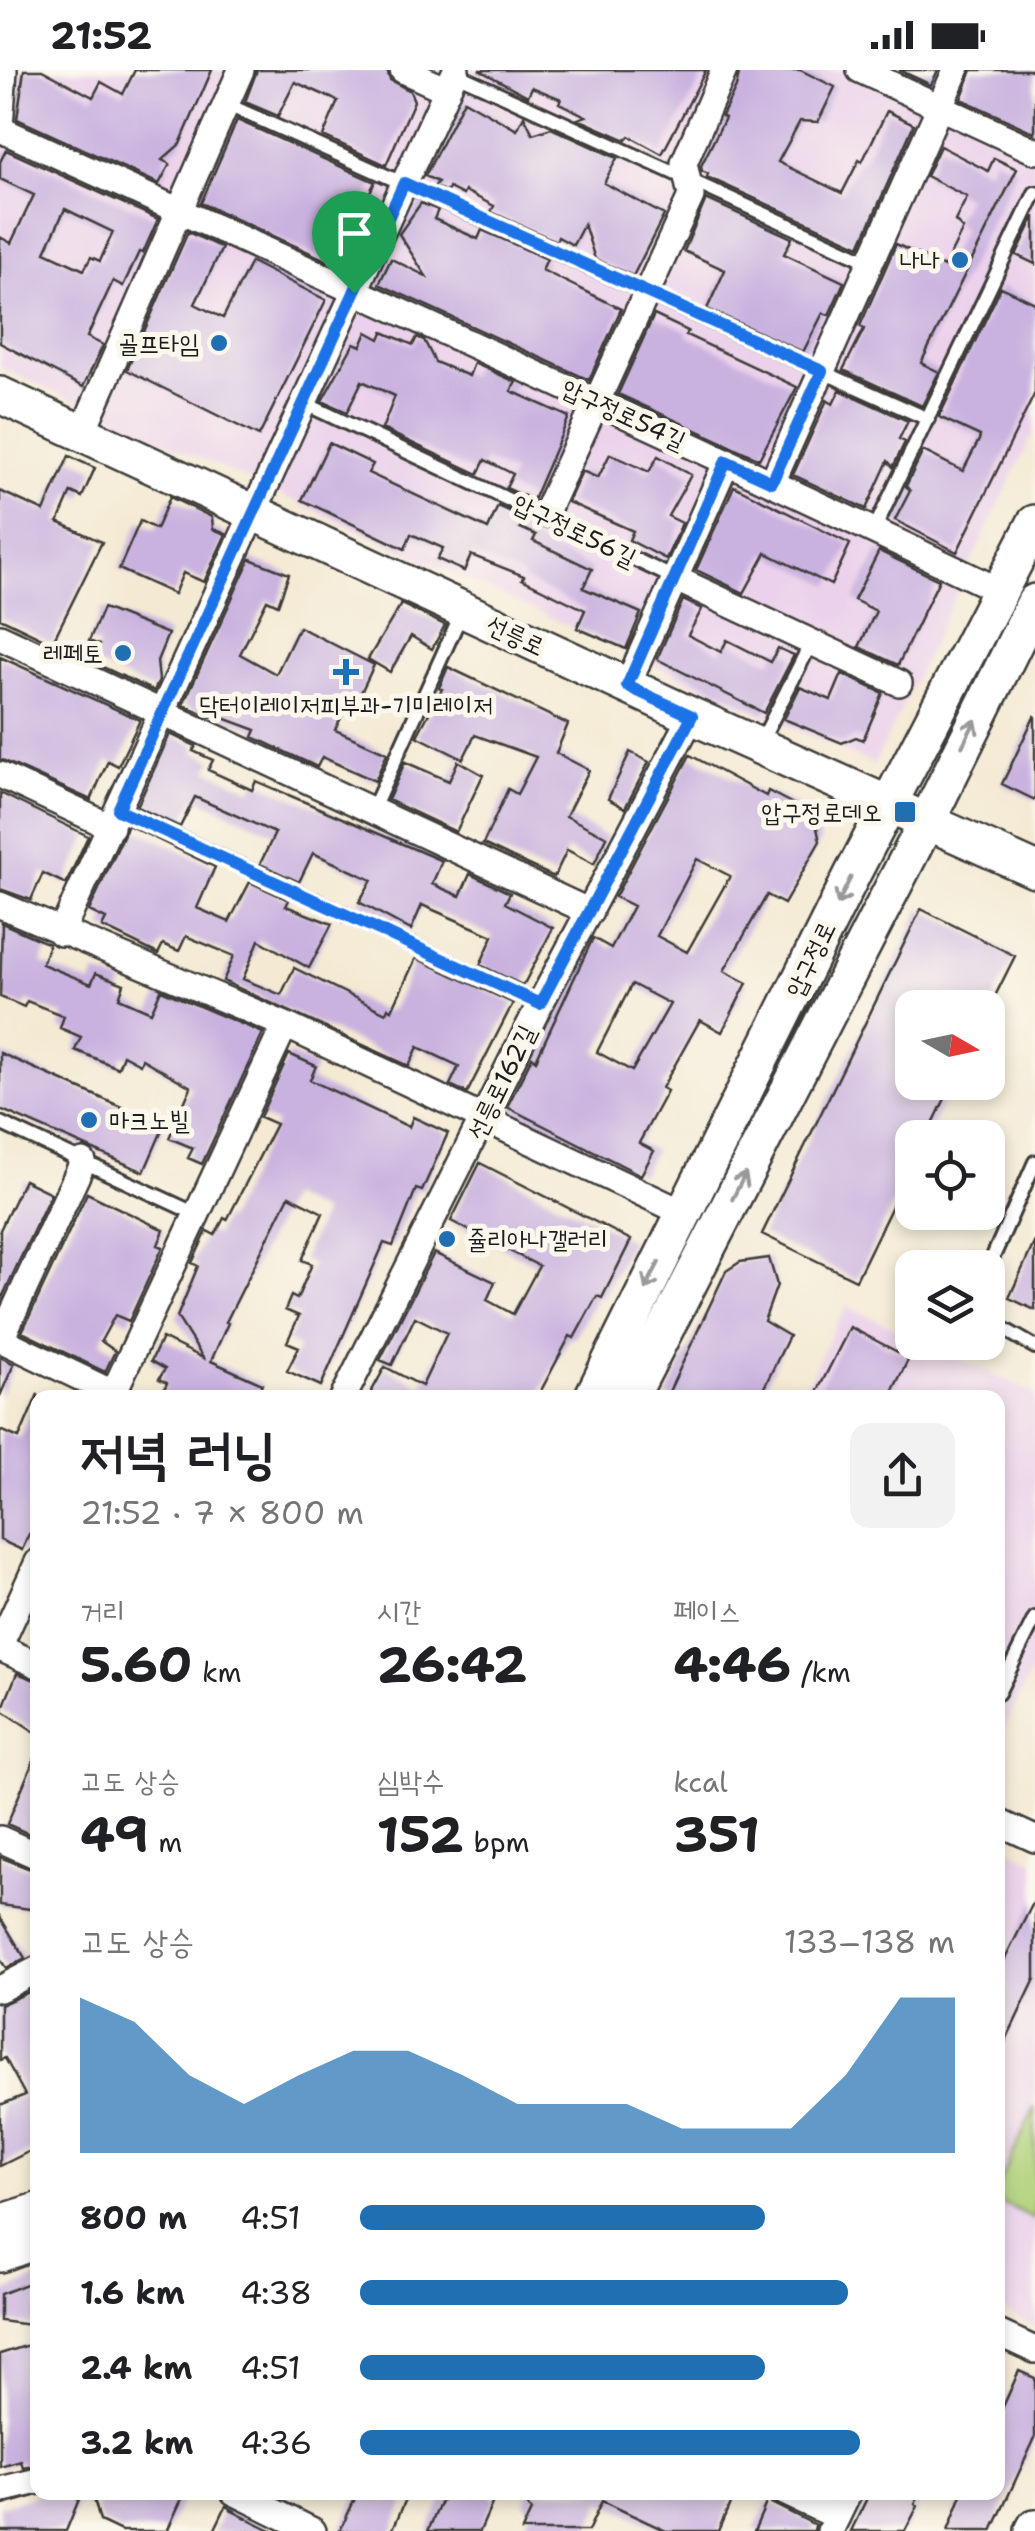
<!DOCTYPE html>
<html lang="ko">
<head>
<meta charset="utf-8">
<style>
	:root { --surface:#fff; --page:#f2f2f2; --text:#202124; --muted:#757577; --accent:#1f6fb2 }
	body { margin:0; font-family:"Shantell Sans","Poor Story",sans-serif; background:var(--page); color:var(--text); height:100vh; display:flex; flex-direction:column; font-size:38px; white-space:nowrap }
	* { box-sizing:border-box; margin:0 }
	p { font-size:32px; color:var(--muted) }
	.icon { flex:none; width:55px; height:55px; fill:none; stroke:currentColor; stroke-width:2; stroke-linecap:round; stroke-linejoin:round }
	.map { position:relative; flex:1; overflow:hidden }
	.panel { position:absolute; left:30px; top:1320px; width:975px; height:1110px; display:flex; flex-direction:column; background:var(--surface); border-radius:20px; box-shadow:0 5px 15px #0003 }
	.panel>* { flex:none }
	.needle { width:65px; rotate:99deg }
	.fabs { position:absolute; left:895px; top:920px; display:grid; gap:20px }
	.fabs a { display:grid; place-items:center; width:110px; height:110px; border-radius:20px; background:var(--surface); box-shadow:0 5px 15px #0003; font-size:50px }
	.pin { position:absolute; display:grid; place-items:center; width:85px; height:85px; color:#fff; margin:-102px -42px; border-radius:50% 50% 50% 0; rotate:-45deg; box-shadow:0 0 10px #0007 }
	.pin .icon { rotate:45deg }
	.round { display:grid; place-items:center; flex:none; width:105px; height:105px; border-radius:20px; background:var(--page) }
	.overview { display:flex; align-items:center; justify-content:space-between; height:170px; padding:0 50px }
	h1 { font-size:55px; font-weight:700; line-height:75px }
	.metrics { display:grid; grid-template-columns:repeat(3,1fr); gap:15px; height:170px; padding:10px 50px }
	.metrics div { display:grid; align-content:center }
	.metrics b { font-size:50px; font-weight:700 }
	.metrics small { font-size:28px; font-weight:400 }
	.metrics p { font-size:28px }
	.chart { height:280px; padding:20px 50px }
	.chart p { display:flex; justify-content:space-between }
	.chart svg { width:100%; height:180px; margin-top:10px; fill:var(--accent); opacity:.7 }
	ul { padding:0 50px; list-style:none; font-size:32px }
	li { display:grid; grid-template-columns:160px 120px 1fr; align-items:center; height:75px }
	li i { height:25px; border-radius:12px; background:var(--accent) }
	.status { display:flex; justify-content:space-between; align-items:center; height:70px; padding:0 50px; background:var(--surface); direction:ltr }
	.status svg { height:28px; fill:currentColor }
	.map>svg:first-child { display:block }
	.built { fill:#ebd1eb }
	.garden { fill:#b1d27a; stroke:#66774b; stroke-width:2.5 }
	.building { fill:#c9b2df; fill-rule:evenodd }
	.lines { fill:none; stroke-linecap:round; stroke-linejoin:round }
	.lane-casing { stroke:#3c3b38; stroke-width:18 }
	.street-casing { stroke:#3c3b38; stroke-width:30 }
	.secondary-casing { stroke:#3c3b38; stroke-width:40 }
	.lane { stroke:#fff; stroke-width:12 }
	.street { stroke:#fff; stroke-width:25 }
	.secondary { stroke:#fff; stroke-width:35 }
	.oneway { stroke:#999 }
	.route-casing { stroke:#fff; stroke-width:20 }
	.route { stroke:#1a73e8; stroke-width:12 }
	.poi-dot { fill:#1f6fb2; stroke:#fbf7ec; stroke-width:4 }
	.labels { text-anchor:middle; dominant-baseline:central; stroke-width:10; stroke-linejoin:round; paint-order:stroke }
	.poi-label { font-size:25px; fill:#1c1c1c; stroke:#fbf7ec; text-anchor:end }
	.street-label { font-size:25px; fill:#1c1c1c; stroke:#fbf7ec }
</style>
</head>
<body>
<div class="status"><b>21:52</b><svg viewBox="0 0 49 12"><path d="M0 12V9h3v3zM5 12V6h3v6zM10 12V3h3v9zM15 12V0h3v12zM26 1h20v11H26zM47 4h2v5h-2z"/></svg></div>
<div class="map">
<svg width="1035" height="2461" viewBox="0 0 1035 2461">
	<rect width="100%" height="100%" fill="#fbf7ec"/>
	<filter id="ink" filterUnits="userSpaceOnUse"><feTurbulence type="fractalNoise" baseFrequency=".01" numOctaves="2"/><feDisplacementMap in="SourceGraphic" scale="20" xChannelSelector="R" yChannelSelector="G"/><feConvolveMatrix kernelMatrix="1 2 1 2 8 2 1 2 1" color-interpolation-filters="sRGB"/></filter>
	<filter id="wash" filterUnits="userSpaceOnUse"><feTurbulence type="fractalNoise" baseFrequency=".0048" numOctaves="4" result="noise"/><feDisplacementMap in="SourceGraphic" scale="40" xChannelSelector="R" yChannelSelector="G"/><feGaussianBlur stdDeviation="2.25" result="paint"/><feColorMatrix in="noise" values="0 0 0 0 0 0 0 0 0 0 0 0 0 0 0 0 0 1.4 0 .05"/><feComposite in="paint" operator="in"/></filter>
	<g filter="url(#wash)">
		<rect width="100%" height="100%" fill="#f4ead4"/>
		<path class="built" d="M 0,0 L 1035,0 L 1035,359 L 874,695 L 0,297 Z
			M 846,1236 L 912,1266 L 912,1272 L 926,1273 L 1035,1324 L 1035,1594 L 998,1673 L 998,1328 L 799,1328 Z
			M 998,1774 L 1035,1791 L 1035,2257 L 998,2237 Z"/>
		<path class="garden" d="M 1035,2037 L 1035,2149 L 998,2131 L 998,2116 Z"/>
		<g id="blocks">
			<path class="building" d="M 24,0 L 42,0 L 93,27 L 101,12 L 123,24 L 135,0 L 212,0 L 180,74 L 162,90 L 170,94 L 159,114 L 17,49 Z
				M 257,0 L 387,0 L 390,10 L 410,21 L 414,31 L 386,95 L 323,66 L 338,31 L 295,12 L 278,46 L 245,32 Z
				M 479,0 L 706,0 L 662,84 L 629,66 L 626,70 L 578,49 L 586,46 L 559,33 L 561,29 L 532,17 L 528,26 Z
				M 740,0 L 800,0 L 835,17 L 818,52 L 800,51 L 778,92 L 842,123 L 859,90 L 862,92 L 887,41 L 914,54 L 860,176 L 707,107 L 708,104 L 702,101 L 701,96 L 725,48 L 722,46 L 736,17 Z
				M 899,0 L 938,0 L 931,15 Z
				M 972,0 L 1035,0 L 1035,63 L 961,29 Z
				M 464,30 L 517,60 L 524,46 L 533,64 L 551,58 L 617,88 L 604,113 L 664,145 L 633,206 L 595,189 L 584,154 L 573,175 L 558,167 L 556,171 L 491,142 L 494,136 L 465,121 L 463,125 L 449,118 L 447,122 L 434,117 L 438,112 L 425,106 Z
				M 237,50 L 375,112 L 356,149 L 350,146 L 328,191 L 201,133 Z
				M 940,76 L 988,101 L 994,88 L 1017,99 L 921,293 L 939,302 L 922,336 L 843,300 L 864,259 L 860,256 L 896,174 L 944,197 L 963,159 L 955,151 L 967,127 L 926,106 Z
				M 6,80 L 158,149 L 143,183 L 139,182 L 123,216 L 113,211 L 87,267 L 103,275 L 83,317 L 0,273 L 0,167 L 11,173 L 34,125 L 0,109 L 0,92 ZM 65,139 L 113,162 L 100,191 L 91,187 L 84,200 L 45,182 Z
				M 706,129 L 792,168 L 784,184 L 844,212 L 829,245 L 823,243 L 803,282 L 707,239 L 725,200 L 684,181 Z
				M 421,133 L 438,140 L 434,149 L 478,169 L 482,160 L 547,189 L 542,200 L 621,239 L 589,310 L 379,214 L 391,189 L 426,206 L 399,164 Z
				M 1035,146 L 1035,194 L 1016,185 Z
				M 188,162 L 222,178 L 195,234 L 223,248 L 251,192 L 326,230 L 259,366 L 127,300 Z
				M 1001,217 L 1035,233 L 1035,323 L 957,482 L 895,450 L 910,421 L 906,416 L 923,381 L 963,401 L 979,370 L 980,366 L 939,347 Z
				M 654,245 L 688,261 L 686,265 L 797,317 L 759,389 L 618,324 Z
				M 367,262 L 380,269 L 383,262 L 413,275 L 417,267 L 424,270 L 435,292 L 469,306 L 474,293 L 516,312 L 511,321 L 569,347 L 533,430 L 506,418 L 513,404 L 485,390 L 478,404 L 382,359 L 395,326 L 362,311 L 347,342 L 322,331 L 354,273 L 361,276 Z
				M 840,320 L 908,351 L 899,369 L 905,372 L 893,397 L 888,391 L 866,439 L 793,405 L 827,330 L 833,334 Z
				M 329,373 L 373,394 L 368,403 L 488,459 L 498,436 L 525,448 L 520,458 L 536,465 L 533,471 L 592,499 L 583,518 L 641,543 L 626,579 L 577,558 L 585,540 L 522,509 L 524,506 L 471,485 L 464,501 L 437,489 L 443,478 L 411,464 L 405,479 L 302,430 Z
				M 610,384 L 649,402 L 658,386 L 691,405 L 668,446 L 682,453 L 666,489 L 629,470 L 633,461 L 568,432 L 582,401 L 598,408 Z
				M 69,386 L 95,398 L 82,427 L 71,422 L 58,452 L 102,472 L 52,573 L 0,548 L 0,421 L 44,441 Z
				M 734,416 L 850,474 L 831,515 L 766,483 L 744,523 L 696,500 Z
				M 170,427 L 212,447 L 213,459 L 226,464 L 204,512 L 183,503 L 174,524 L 119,499 L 140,451 L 156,459 Z
				M 879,481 L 939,510 L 898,595 L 859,577 L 876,541 L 854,530 Z
				M 250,489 L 289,504 L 278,535 L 267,530 L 240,584 L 276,604 L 299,557 L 374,595 L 355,635 L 349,632 L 335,660 L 387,683 L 375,711 L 322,687 L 317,697 L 253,667 L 256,660 L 213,644 L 211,647 L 183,635 Z
				M 683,530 L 702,539 L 688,565 L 721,582 L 727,570 L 771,592 L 778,578 L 794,585 L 764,643 L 657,589 Z
				M 401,534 L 445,555 L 432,579 L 411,566 L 390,602 L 368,589 Z
				M 103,538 L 168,564 L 157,591 L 159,610 L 154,621 L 92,592 L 99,575 L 89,571 Z
				M 0,587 L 140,650 L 118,696 L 108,691 L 91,730 L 0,689 Z
				M 448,597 L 568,654 L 556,683 L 589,700 L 566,746 L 607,767 L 594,794 L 567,780 L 554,807 L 483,774 L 508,719 L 517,724 L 536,687 L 475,665 L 463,689 L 417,666 L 442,619 L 439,618 Z
				M 842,604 L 883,623 L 863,670 L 856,667 L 842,673 L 784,649 L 800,617 L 831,630 Z
				M 1035,645 L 1035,730 L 1002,714 Z
				M 170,664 L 196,676 L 193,681 L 213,690 L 208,700 L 252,720 L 256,711 L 442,791 L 432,814 L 460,826 L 470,804 L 510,823 L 505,833 L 553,858 L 525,912 L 522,915 L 480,895 L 493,866 L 422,835 L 411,860 L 359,832 L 372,810 L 313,783 L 299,812 L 260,794 L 275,763 L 195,727 L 180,757 L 137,737 Z
				M 630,682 L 649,692 L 625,738 L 608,729 Z
				M 690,685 L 766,726 L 768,721 L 814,745 L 820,771 L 784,834 L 767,825 L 724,901 L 747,913 L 722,962 L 700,950 L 662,1018 L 667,1021 L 639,1073 L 654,1081 L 641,1105 L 507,1037 L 532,987 L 536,990 L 593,868 L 611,878 L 633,836 L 615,827 ZM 697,789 L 730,806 L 687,882 L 657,866 ZM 632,914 L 670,934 L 632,1001 L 597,982 Z
				M 458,691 L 483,705 L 456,762 L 388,730 L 405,692 L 449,711 Z
				M 0,723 L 88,766 L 66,814 L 43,803 L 31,830 L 0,819 Z
				M 128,755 L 215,797 L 197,838 L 229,852 L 250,812 L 289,830 L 286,836 L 332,854 L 309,898 L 259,870 L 243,909 L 281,925 L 294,898 L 386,943 L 388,938 L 392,940 L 416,888 L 513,933 L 467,1023 L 450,1015 L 459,996 L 418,977 L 409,996 L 223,911 L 234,886 L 186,866 L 179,881 L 163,874 L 158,884 L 102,857 L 106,849 L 89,841 Z
				M 921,839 L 1015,886 L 989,938 L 912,938 L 912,1012 L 953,1012 L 926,1068 L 912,1068 L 912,1095 L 856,1210 L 762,1164 Z
				M 2,853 L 49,874 L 42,894 L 91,914 L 96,903 L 124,914 L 119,928 L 151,942 L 161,920 L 263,963 L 202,1094 L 188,1088 L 193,1078 L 169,1068 L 191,1017 L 142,989 L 140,994 L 123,985 L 118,998 L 75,980 L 81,967 L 60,958 L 64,946 L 27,931 L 24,937 L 0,927 Z
				M 0,983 L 164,1056 L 144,1102 L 0,1039 Z
				M 289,984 L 316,996 L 310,1010 L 409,1057 L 413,1047 L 448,1063 L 422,1121 L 416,1119 L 393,1176 L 384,1173 L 321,1316 L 287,1301 L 299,1277 L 287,1272 L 299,1246 L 285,1240 L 291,1226 L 297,1229 L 312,1194 L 302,1190 L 323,1143 L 289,1126 L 226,1252 L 228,1253 L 211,1291 L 262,1314 L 256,1328 L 160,1328 L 167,1313 L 159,1309 L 165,1299 L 151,1291 L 162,1268 L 203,1288 L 177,1247 L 198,1196 L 192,1193 L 207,1161 L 215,1165 L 224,1148 L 227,1150 L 276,1054 L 260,1047 Z
				M 480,1093 L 631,1170 L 602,1228 L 597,1226 L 574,1268 L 570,1266 L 537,1328 L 368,1328 L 385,1297 L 422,1316 L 447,1263 L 415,1247 L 392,1295 L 380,1290 L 434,1183 L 495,1212 L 487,1230 L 513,1244 L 539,1196 L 451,1151 Z
				M 24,1110 L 51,1123 L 0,1232 L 0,1160 Z
				M 87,1123 L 164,1160 L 158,1175 L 163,1177 L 129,1251 L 115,1245 L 101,1271 L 115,1281 L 105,1302 L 22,1262 Z
				M 1035,1171 L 1035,1240 L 1009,1228 Z
				M 769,1188 L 777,1215 L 764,1251 L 789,1266 L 759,1328 L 666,1328 L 726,1201 L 740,1192 Z
				M 850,1257 L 909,1288 L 889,1328 L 814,1328 Z
				M 0,1287 L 14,1294 L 0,1326 Z
				M 38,1324 L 38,1467 L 29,1464 L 22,1480 L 0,1470 L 0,1360 L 19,1368 Z
				M 17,1603 L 38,1611 L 38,1664 L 2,1640 Z
				M 38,1680 L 38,1768 L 7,1754 Z
				M 0,1787 L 38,1802 L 38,1840 L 0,1835 Z
				M 1035,1829 L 1035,1909 L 998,1987 L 998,1903 Z
				M 0,1847 L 25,1888 L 6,1898 L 0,1889 Z
				M 38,1918 L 38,2077 L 0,2096 L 0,2035 L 25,2025 L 5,1988 L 0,1990 L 0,1935 Z
				M 38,2209 L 38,2256 L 0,2251 L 0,2224 Z
				M 32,2274 L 38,2293 L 38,2395 L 23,2398 L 21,2391 L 0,2397 L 0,2284 Z
				M 1019,2301 L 1035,2308 L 1035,2368 L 992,2461 L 948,2461 L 963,2422 L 998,2422 L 998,2348 Z
				M 49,2422 L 82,2422 L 66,2461 L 0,2461 L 0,2436 Z
				M 92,2422 L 185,2422 L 167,2461 L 121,2461 L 100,2451 Z
				M 358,2422 L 409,2422 L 392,2461 L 340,2461 Z
				M 445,2422 L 484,2422 L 495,2427 L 480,2461 L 428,2461 Z
				M 529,2422 L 735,2422 L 718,2461 L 666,2461 L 602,2431 L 588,2461 L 522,2461 L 531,2441 L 525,2432 Z
				M 870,2422 L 920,2422 L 915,2434 L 918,2436 L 905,2461 L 851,2461 Z
				M 767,2431 L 815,2455 L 814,2461 L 754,2461 Z
				M 226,2436 L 233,2440 L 230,2440 L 273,2461 L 214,2461 Z"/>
		</g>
	</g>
	<g filter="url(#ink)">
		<use href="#blocks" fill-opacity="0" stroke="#3c3b38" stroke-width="2.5"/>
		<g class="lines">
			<g class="lane-casing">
				<path id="lane" d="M 454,3 L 870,192
					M 226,34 L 928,349
					M 304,333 L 674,508
					M 874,460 L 1035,123
					M 761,672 L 812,571
					M 373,739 L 462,542
					M 119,740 L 540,934
					M 0,1053 L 196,1144
					M 988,1198 L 1035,1092
					M 988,1250 L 1035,1277
					M 998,1623 L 1035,1548"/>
			</g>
			<g class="street-casing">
				<path id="street" d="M 403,0 L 447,20
					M 860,0 L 1035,81
					M 0,57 L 4,0
					M 0,59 C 334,212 669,362 1000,521
					M 82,363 L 241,0
					M 772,413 L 956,0
					M 545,444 L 691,126 L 684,93 L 724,0
					M 674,508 L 899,613
					M 0,567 L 590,842
					M 627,616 L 727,391
					M 0,705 L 111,757
					M 0,835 L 285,955 L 684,1143
					M 61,863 L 456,0
					M 0,1269 L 123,1328
					M 1,1269 L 83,1092
					M 111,1328 L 285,955
					M 343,1328 L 540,934 L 692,646
					M 0,1575 L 38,1492
					M 0,1578 L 38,1595
					M 998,1752 L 1035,1769
					M 0,1769 L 38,1786
					M 0,1919 L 38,1899
					M 998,2263 L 1035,2280
					M 0,2420 L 38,2411
					M 234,2422 L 313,2461
					M 784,2422 L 837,2447
					M 830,2461 L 849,2422"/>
			</g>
			<g class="secondary-casing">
				<path id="secondary" d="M 0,325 L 692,646 L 1035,800
					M 592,1328 L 852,805 L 1035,453
					M 630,1328 L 927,751 L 1035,532
					M 0,2153 L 38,2141
					M 0,2184 L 38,2170
					M 1033,2461 L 1035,2457"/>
			</g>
			<use href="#lane" class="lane"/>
			<use href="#street" class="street"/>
			<use href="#secondary" class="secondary"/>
		</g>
		<defs><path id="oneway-shaft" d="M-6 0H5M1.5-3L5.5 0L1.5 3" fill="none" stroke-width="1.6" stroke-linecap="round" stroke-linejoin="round" transform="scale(2.5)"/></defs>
		<g class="oneway">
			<use href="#oneway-shaft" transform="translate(969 663) rotate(-63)"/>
			<use href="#oneway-shaft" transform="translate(844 821) rotate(116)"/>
			<use href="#oneway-shaft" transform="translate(739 1116) rotate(-63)"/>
			<use href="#oneway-shaft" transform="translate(652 1206) rotate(117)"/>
		</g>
	</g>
	<g class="lines" filter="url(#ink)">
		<g class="route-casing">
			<path id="route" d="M 404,113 L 822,301 L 772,412 L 726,391 L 627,616 L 692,646 L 540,934 L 118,740 Z"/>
		</g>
		<use href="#route" class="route"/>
	</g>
	<g class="poi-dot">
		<circle cx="960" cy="190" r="10"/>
		<circle cx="219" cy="273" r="10"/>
		<circle cx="123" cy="583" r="10"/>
		<path d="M341 587h10v10h10v10h-10v10h-10v-10h-10v-10h10z"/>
		<rect x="893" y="730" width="24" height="24" rx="5"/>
		<circle cx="89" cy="1050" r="10"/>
		<circle cx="447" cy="1169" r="10"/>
	</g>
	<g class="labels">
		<g class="poi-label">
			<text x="940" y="190">나나</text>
			<text x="199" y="273">골프타임</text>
			<text x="103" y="583">레페토</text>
			<text x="346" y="635" text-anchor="middle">닥터이레이저피부과-기미레이저</text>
			<text x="882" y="742">압구정로데오</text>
			<text x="109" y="1050" text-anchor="start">마크노빌</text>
			<text x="467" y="1169" text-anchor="start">쥴리아나갤러리</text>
		</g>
		<g class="street-label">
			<text transform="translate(624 344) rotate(25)">압구정로54길</text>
			<text transform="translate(575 460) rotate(26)">압구정로56길</text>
			<text transform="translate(516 565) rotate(25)">선릉로</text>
			<text transform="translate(810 889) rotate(-64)">압구정로</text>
			<text transform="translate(501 1012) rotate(-64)">선릉로162길</text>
		</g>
	</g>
</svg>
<div class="fabs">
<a><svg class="needle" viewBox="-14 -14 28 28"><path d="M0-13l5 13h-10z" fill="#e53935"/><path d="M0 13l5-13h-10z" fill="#757577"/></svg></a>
<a><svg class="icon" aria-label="locate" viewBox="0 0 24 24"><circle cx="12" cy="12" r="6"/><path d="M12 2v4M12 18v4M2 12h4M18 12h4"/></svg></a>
<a><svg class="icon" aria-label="layers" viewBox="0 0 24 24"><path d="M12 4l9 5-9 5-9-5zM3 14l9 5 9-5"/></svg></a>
</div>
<div class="pin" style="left:354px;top:223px;background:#1e9e55"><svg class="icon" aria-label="arrive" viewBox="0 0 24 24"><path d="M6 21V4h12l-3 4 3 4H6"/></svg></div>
<section class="panel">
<div class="overview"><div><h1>저녁 러닝</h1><p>21:52 · 7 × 800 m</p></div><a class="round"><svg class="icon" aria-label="share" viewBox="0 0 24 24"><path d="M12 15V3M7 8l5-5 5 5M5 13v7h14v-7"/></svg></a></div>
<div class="metrics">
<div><p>거리</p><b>5.60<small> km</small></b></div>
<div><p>시간</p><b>26:42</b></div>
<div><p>페이스</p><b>4:46<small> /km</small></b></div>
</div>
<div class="metrics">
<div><p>고도 상승</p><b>49<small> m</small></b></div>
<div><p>심박수</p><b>152<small> bpm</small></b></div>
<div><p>kcal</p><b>351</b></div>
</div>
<div class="chart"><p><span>고도 상승</span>133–138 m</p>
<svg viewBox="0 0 160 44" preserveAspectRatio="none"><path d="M0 44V6L10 12L20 25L30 32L40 25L50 19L60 19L70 25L80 32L90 32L100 32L110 38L120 38L130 38L140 25L150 6L160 6V44z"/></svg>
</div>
<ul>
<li><b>800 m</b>4:51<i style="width:68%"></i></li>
<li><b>1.6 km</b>4:38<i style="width:82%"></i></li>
<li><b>2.4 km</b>4:51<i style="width:68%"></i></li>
<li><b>3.2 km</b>4:36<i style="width:84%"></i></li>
</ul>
</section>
</div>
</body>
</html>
